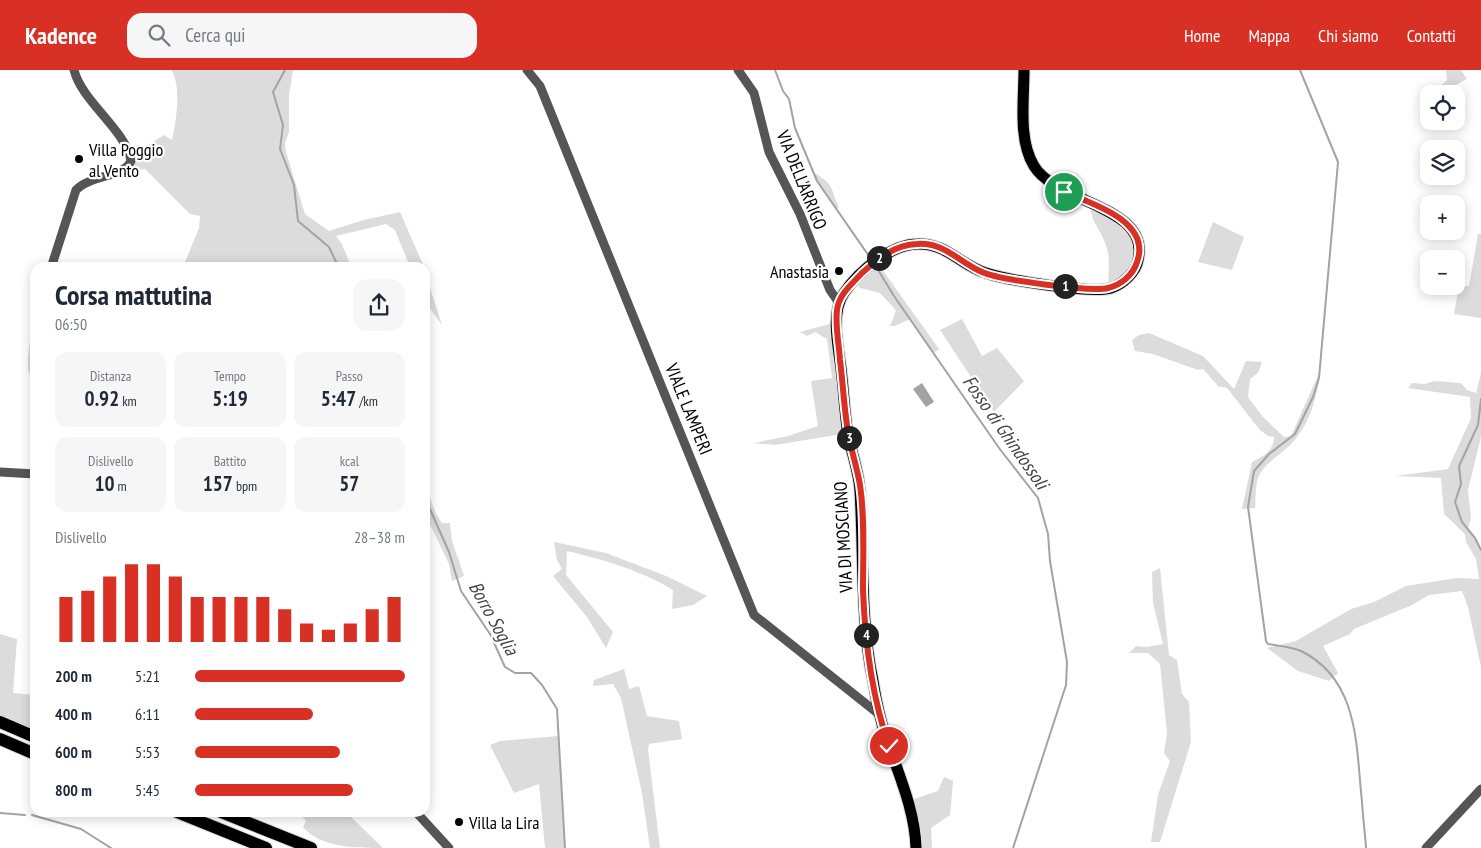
<!DOCTYPE html>
<html lang="it">
<head>
<meta charset="utf-8">
<style>
	:root { --surface:#fff; --page:#f6f6f7; --text:#1f2937; --muted:#747a83; --accent:#d93025 }
	body { margin:0; font-family:"PT Sans Narrow",sans-serif; background:var(--page); color:var(--text); height:100vh; display:flex; flex-direction:column; font-size:19px; white-space:nowrap }
	* { box-sizing:border-box; margin:0 }
	p { font-size:16px; color:var(--muted) }
	.icon { flex:none; width:28px; height:28px; fill:none; stroke:currentColor; stroke-width:2; stroke-linecap:round; stroke-linejoin:round }
	.map { position:relative; flex:1; overflow:hidden }
	.sheet { position:absolute; left:30px; top:192px; width:400px; height:555px; display:flex; flex-direction:column; background:var(--surface); border-radius:15px; box-shadow:0 2px 12px #0003 }
	.sheet>* { flex:none }
	.controls { position:absolute; left:1420px; top:15px; display:grid; gap:10px }
	.controls a { display:grid; place-items:center; width:45px; height:45px; border-radius:10px; background:var(--surface); box-shadow:0 2px 12px #0003; font-size:25px }
	.pin { position:absolute; display:grid; place-items:center; width:42px; height:42px; color:#fff; margin:-21px; border:2px solid #fff; border-radius:50%; box-shadow:0 1px 5px #0007 }
	.km { position:absolute; width:25px; height:25px; margin:-12px; border-radius:50%; background:#222; color:#fff; font-size:14px; line-height:25px; text-align:center }
	.round { display:grid; place-items:center; flex:none; width:52px; height:52px; border-radius:15px; background:var(--page) }
	.overview { display:flex; align-items:center; justify-content:space-between; height:85px; padding:0 25px }
	h1 { font-size:28px; font-weight:700; line-height:38px }
	.figures { display:grid; grid-template-columns:repeat(3,1fr); gap:8px; height:85px; padding:5px 25px }
	.figures div { display:grid; align-content:center; border-radius:12px; background:var(--page); text-align:center }
	.figures b { font-size:21px; font-weight:700 }
	.figures small { font-size:14px; font-weight:400 }
	.figures p { font-size:14px }
	.chart { height:140px; padding:10px 25px }
	.chart p { display:flex; justify-content:space-between }
	.chart svg { width:100%; height:90px; margin-top:5px; stroke:var(--accent); stroke-width:6 }
	ul { padding:0 25px; list-style:none; font-size:16px }
	li { display:grid; grid-template-columns:80px 60px 1fr; align-items:center; height:38px }
	li i { height:12px; border-radius:6px; background:var(--accent) }
	header { display:flex; align-items:center; gap:30px; box-sizing:border-box; height:70px; padding:0 25px; background:var(--accent); color:#fff }
	header strong { font-size:24px }
	nav { display:flex; gap:28px; margin-inline-start:auto; font-size:18px }
	.search { width:350px; height:45px; background:var(--page); display:flex; align-items:center; gap:12px; box-sizing:border-box; padding:0 18px; border-radius:15px; color:var(--muted); font-size:19px }
	.map>svg:first-child { display:block }
	.green { fill:#dcdcdc }
	.water { fill:#a3a3a3 }
	.lines { fill:none; stroke-linecap:round; stroke-linejoin:round }
	.stream { stroke:#a3a3a3; stroke-width:2 }
	.major-casing { stroke:#dbdbdb; stroke-width:13 }
	.highway-casing { stroke:#dbdbdb; stroke-width:14 }
	.minor { stroke:#555; stroke-width:9 }
	.major { stroke:#000; stroke-width:11 }
	.highway { stroke:#000; stroke-width:12 }
	.route-casing { stroke:#fff; stroke-width:10 }
	.route { stroke:#d93025; stroke-width:6 }
	.poi-dot { fill:#000; stroke:#fff; stroke-width:2 }
	.labels { text-anchor:middle; dominant-baseline:central; stroke-width:4.5; stroke-linejoin:round; paint-order:stroke }
	.poi-label { font-size:18px; fill:#000; stroke:#fff; text-anchor:start }
	.street-label { font-size:18px; fill:#000; stroke:#fff }
	.water-label { font-size:19px; font-style:italic; fill:#444; stroke:#fff }
</style>
</head>
<body>
<header>
<strong>Kadence</strong>
<div class="search"><svg class="icon" aria-label="search" viewBox="0 0 24 24"><circle cx="10" cy="10" r="6"/><path d="M15 15l6 6"/></svg>Cerca qui</div>
<nav><a>Home</a><a>Mappa</a><a>Chi siamo</a><a>Contatti</a></nav>
</header>
<div class="map">
<svg width="1481" height="778" viewBox="0 0 1481 778">
	<rect width="100%" height="100%" fill="#fff"/>
	<path class="green" d="M 171,0 L 293,0 L 289,26 L 289,62 L 285,74 L 286,82 L 305,144 L 329,161 L 364,150 L 400,142 L 424,197 L 410,197 L 395,160 L 386,154 L 336,166 L 342,174 L 351,197 L 183,197 L 199,158 L 200,146 L 190,144 L 145,99 L 132,101 L 124,99 L 130,86 L 164,65 L 172,70 C 176,52 182,15 171,0 Z
		M 1446,0 L 1461,0 L 1467,9 L 1450,18 L 1436,20 L 1447,10 Z
		M 814,103 C 835,114 830,119 839,137 L 836,139 L 817,111 Z
		M 1090,132 L 1130,157 L 1138,190 L 1108,218 C 1108,207 1110,193 1108,183 C 1104,161 1090,155 1090,132 Z
		M 1213,152 L 1244,167 L 1232,200 L 1198,192 Z
		M 1478,164 L 1481,164 L 1481,248 L 1454,244 L 1459,216 L 1469,216 Z
		M 876,191 L 939,279 L 933,283 L 910,249 L 895,256 L 890,256 L 896,241 L 894,238 L 880,223 L 860,218 L 855,210 Z
		M 425,202 L 442,255 L 429,237 L 425,236 Z
		M 35,222 L 35,323 L 28,299 L 28,288 Z
		M 962,249 L 982,286 L 997,278 L 1024,311 L 994,342 L 940,260 Z
		M 837,252 L 848,363 L 775,375 L 754,373 L 788,366 L 818,356 L 811,311 L 832,308 L 827,269 L 815,262 L 807,266 L 800,262 Z
		M 1149,263 L 1203,286 L 1234,319 L 1246,291 L 1262,292 L 1258,303 L 1250,309 L 1248,327 L 1262,346 L 1284,367 L 1291,366 L 1320,301 C 1318,327 1308,359 1288,377 C 1278,386 1263,395 1258,408 C 1255,416 1256,429 1255,438 L 1242,439 L 1252,392 C 1263,386 1274,381 1274,367 L 1268,366 L 1260,360 L 1227,318 L 1218,316 L 1203,299 L 1198,300 L 1153,284 L 1135,281 L 1132,270 L 1139,265 Z
		M 1481,303 L 1481,367 L 1468,420 L 1471,448 L 1468,459 L 1481,480 L 1481,597 L 1468,537 L 1462,521 L 1429,525 L 1412,535 L 1354,559 L 1350,564 L 1323,576 L 1338,603 L 1329,611 L 1298,601 L 1267,578 L 1296,571 L 1351,539 L 1374,532 L 1406,516 L 1457,508 L 1479,509 L 1476,489 L 1466,472 L 1465,464 L 1444,444 L 1441,408 L 1396,406 L 1448,399 L 1471,348 L 1470,327 L 1408,318 L 1412,313 L 1425,314 L 1434,311 L 1461,313 L 1467,320 L 1476,323 Z
		M 427,419 L 436,444 L 442,453 L 450,453 L 452,471 L 464,506 L 452,511 L 449,494 L 425,444 L 425,420 Z
		M 554,472 L 606,483 L 666,506 L 707,526 L 693,535 L 672,539 L 673,520 C 643,501 601,489 567,481 L 566,505 L 613,562 L 606,578 L 587,547 L 553,506 L 562,499 L 557,490 Z
		M 1160,498 L 1169,585 L 1177,590 L 1182,624 L 1189,632 L 1191,672 L 1160,772 L 1151,772 L 1158,725 L 1170,691 L 1164,683 L 1167,663 L 1160,594 L 1148,583 L 1129,583 L 1136,576 L 1147,577 L 1163,574 L 1153,533 L 1152,502 Z
		M 0,564 L 17,569 L 13,623 L 35,625 L 35,660 L 0,646 Z
		M 624,599 L 629,619 L 639,616 L 647,646 L 679,651 L 682,669 L 649,674 L 648,679 L 660,778 L 650,778 L 642,723 L 621,628 L 613,614 L 593,616 L 594,610 Z
		M 559,666 L 565,778 L 545,778 L 539,714 L 514,723 L 490,675 L 500,671 Z
		M 944,707 L 953,711 L 950,745 L 931,758 L 932,778 L 921,778 L 921,766 L 911,730 L 938,721 Z
		M 299,743 L 347,743 L 383,778 C 358,778 320,778 303,757 L 306,751 Z"/>
	<path class="water" d="M 922,313 L 934,332 L 926,337 L 913,319 Z"/>
	<g class="lines">
		<path class="stream" d="M 285,0 L 273,22 L 283,55 L 280,79 L 294,115 L 298,151 L 329,177 L 339,198
			M 775,0 L 783,21 L 789,29 L 795,58 L 817,111 L 871,189
			M 1300,0 L 1338,92 L 1319,308 L 1313,327 L 1295,364 L 1269,384 L 1254,401 L 1248,437 L 1266,571 L 1268,574 C 1279,576 1290,576 1301,581 C 1360,610 1356,678 1362,732 C 1363,748 1365,763 1366,778
			M 60,195 L 63,198
			M 875,195 L 894,226 L 999,378 L 1038,428 L 1048,464 L 1050,491 L 1067,592 L 1066,615 L 1013,778
			M 1481,329 L 1478,355 L 1459,396 L 1461,414 L 1455,432 L 1462,452 L 1475,468 L 1481,480
			M 425,428 L 449,482 L 461,521 L 490,564 L 505,597 L 515,603 L 531,603 L 542,615 L 557,639 L 565,778
			M 0,743 L 25,745
			M 32,745 L 81,759 L 111,778"/>
		<g class="major-casing">
			<path id="major" d="M 916,778 C 915,740 898,703 886,667 C 880,649 876,630 873,611 C 860,549 864,485 860,421 C 859,402 852,384 848,365 C 845,346 844,327 842,308 C 840,282 829,245 844,223 C 859,201 891,174 918,174 C 947,173 961,196 986,203 C 1006,210 1093,224 1111,218 C 1123,214 1136,202 1138,190 C 1151,136 1056,133 1034,96 C 1018,70 1024,30 1024,0"/>
		</g>
		<g class="highway-casing">
			<path id="highway" d="M 0,652 L 35,667
				M 0,669 L 35,684
				M 177,742 L 266,778
				M 221,742 L 311,778"/>
		</g>
		<path class="minor" d="M 527,0 L 540,16 L 754,545 L 880,645
			M 738,0 L 754,23 L 769,82 L 800,144 L 830,220 L 839,233
			M 51,198 L 76,120 C 90,105 124,107 131,91 C 126,60 82,32 74,0
			M 0,402 L 35,404
			M 416,742 L 449,778
			M 1426,778 L 1481,719"/>
		<use href="#major" class="major"/>
		<use href="#highway" class="highway"/>
	</g>
	<g class="lines">
		<g class="route-casing">
			<path id="route" d="M 889,676 C 872,627 865,572 863,520 C 863,486 865,449 860,415 C 857,397 851,380 848,362 C 844,338 843,314 840,290 C 839,274 835,256 837,240 C 839,224 852,214 862,203 C 879,188 894,175 917,174 C 944,172 959,192 982,202 C 999,210 1090,222 1108,218 C 1121,215 1133,205 1137,192 C 1152,151 1091,133 1064,122"/>
		</g>
		<use href="#route" class="route"/>
	</g>
	<g class="poi-dot">
		<circle cx="79" cy="89" r="5"/>
		<circle cx="839" cy="201" r="5"/>
		<circle cx="459" cy="752" r="5"/>
	</g>
	<g class="labels">
		<g class="poi-label">
			<text x="89" y="79">Villa Poggio<tspan x="89" dy="21">al Vento</tspan></text>
			<text x="829" y="201" text-anchor="end">Anastasia</text>
			<text x="469" y="752">Villa la Lira</text>
		</g>
		<g class="street-label">
			<text transform="translate(802 110) rotate(68)">VIA DELL'ARRIGO</text>
			<text transform="translate(689 339) rotate(68)">VIALE LAMPERI</text>
			<text transform="translate(843 467) rotate(-93)">VIA DI MOSCIANO</text>
		</g>
		<g class="water-label">
			<text transform="translate(1006 362) rotate(55)">Fosso di Ghindossoli</text>
			<text transform="translate(494 548) rotate(61)">Borro Soglia</text>
		</g>
	</g>
</svg>
<div class="controls">
<a><svg class="icon" aria-label="locate" viewBox="0 0 24 24"><circle cx="12" cy="12" r="6"/><path d="M12 2v4M12 18v4M2 12h4M18 12h4"/></svg></a>
<a><svg class="icon" aria-label="layers" viewBox="0 0 24 24"><path d="M12 4l9 5-9 5-9-5zM3 14l9 5 9-5"/></svg></a>
<a>+</a>
<a>−</a>
</div>
<div class="pin" style="left:1064px;top:122px;background:#1e9e55"><svg class="icon" aria-label="arrive" viewBox="0 0 24 24"><path d="M6 21V4h12l-3 4 3 4H6"/></svg></div>
<div class="pin" style="left:889px;top:676px;background:#d93025"><svg class="icon" aria-label="check" viewBox="0 0 24 24"><path d="M5 12l5 5 9-10"/></svg></div>
<b class="km" style="left:1065px;top:216px">1</b>
<b class="km" style="left:879px;top:188px">2</b>
<b class="km" style="left:849px;top:368px">3</b>
<b class="km" style="left:866px;top:565px">4</b>
<section class="sheet">
<div class="overview"><div><h1>Corsa mattutina</h1><p>06:50</p></div><a class="round"><svg class="icon" aria-label="share" viewBox="0 0 24 24"><path d="M12 15V3M7 8l5-5 5 5M5 13v7h14v-7"/></svg></a></div>
<div class="figures">
<div><p>Distanza</p><b>0.92<small> km</small></b></div>
<div><p>Tempo</p><b>5:19</b></div>
<div><p>Passo</p><b>5:47<small> /km</small></b></div>
</div>
<div class="figures">
<div><p>Dislivello</p><b>10<small> m</small></b></div>
<div><p>Battito</p><b>157<small> bpm</small></b></div>
<div><p>kcal</p><b>57</b></div>
</div>
<div class="chart"><p><span>Dislivello</span>28–38 m</p>
<svg viewBox="0 0 160 44" preserveAspectRatio="none"><path d="M5 44V22M15 44V19M25 44V12M35 44V6M45 44V6M55 44V12M65 44V22M75 44V22M85 44V22M95 44V22M105 44V28M115 44V35M125 44V38M135 44V35M145 44V28M155 44V22"/></svg>
</div>
<ul>
<li><b>200 m</b>5:21<i style="width:100%"></i></li>
<li><b>400 m</b>6:11<i style="width:56%"></i></li>
<li><b>600 m</b>5:53<i style="width:69%"></i></li>
<li><b>800 m</b>5:45<i style="width:75%"></i></li>
</ul>
</section>
</div>
</body>
</html>
